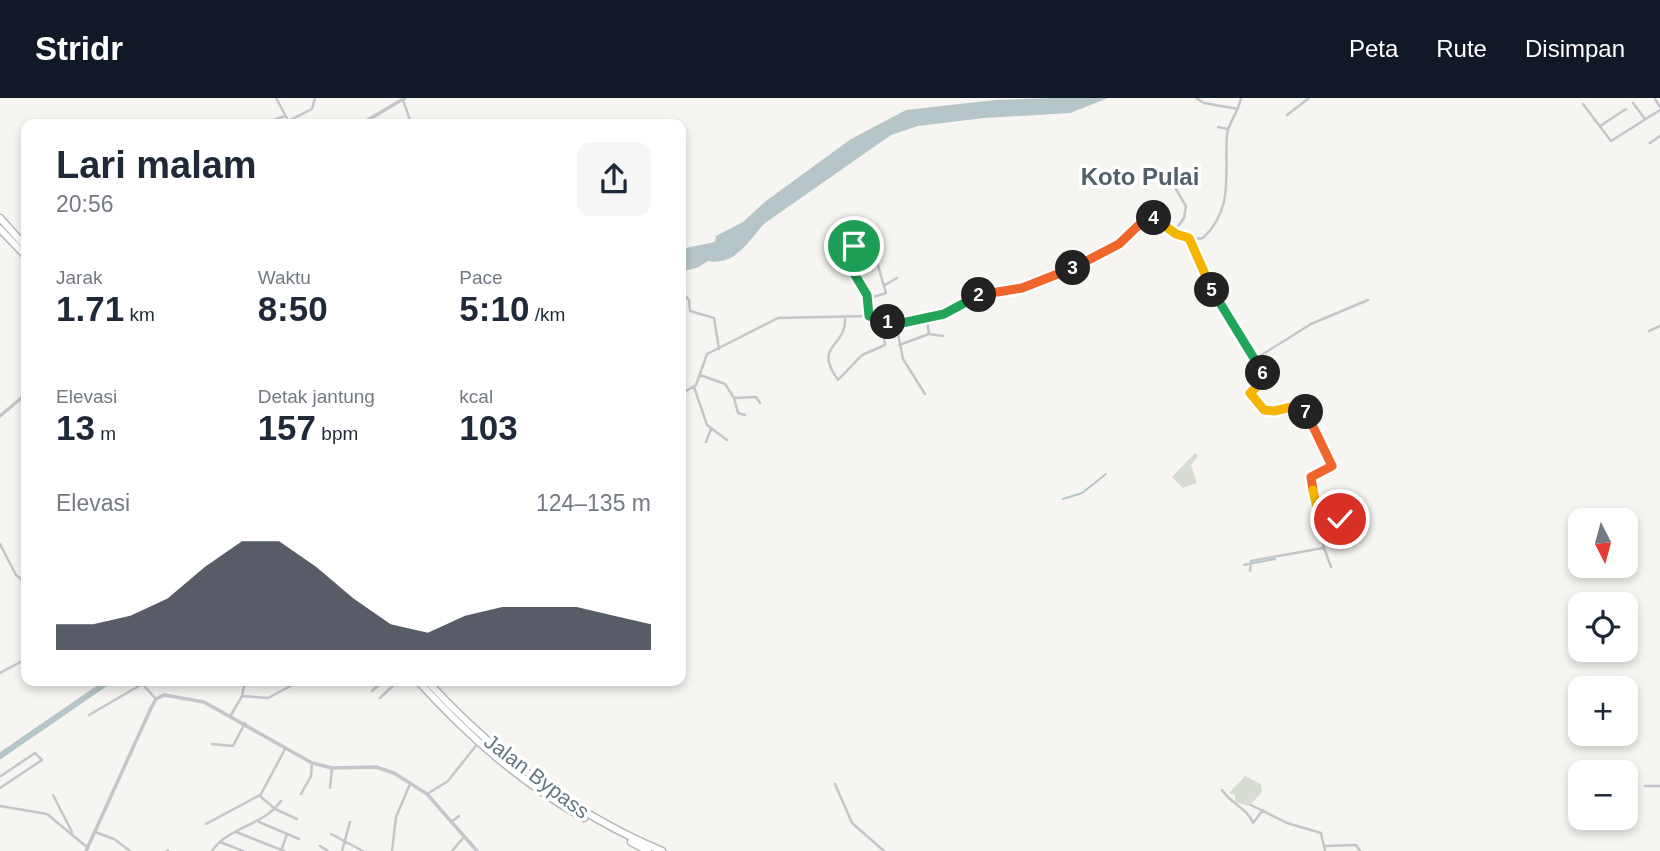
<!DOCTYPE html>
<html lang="id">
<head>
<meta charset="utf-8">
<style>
	:root { --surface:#fff; --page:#f6f6f7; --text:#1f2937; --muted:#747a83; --accent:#111827 }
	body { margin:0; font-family:Arial,sans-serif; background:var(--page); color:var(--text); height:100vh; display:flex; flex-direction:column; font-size:26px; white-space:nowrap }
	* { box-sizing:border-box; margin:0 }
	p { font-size:23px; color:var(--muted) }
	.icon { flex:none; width:38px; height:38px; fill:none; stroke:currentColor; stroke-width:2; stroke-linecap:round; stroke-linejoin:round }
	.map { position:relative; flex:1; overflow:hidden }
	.sheet { position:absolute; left:21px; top:21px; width:665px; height:567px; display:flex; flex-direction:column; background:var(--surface); border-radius:14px; box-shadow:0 4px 10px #0003 }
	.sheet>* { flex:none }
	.needle { width:46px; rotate:174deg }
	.tools { position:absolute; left:1568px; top:410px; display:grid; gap:14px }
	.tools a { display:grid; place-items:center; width:70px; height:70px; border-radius:14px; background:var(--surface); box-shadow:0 4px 10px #0003; font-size:35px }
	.pin { position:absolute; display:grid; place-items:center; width:60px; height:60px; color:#fff; margin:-30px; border:4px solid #fff; border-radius:50%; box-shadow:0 2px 7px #0007 }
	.km { position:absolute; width:35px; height:35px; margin:-18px; border-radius:50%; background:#222; color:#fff; font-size:19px; line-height:35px; text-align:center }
	.round { display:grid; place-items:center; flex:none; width:74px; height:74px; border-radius:14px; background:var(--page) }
	.summary { display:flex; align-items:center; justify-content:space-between; height:119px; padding:0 35px }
	h1 { font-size:38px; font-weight:700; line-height:52px }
	.stats { display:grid; grid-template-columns:repeat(3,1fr); gap:10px; height:119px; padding:7px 35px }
	.stats div { display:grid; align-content:center }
	.stats b { font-size:35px; font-weight:700 }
	.stats small { font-size:19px; font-weight:400 }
	.stats p { font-size:19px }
	.chart { height:196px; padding:14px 35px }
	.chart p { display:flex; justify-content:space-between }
	.chart svg { width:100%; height:126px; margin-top:7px; fill:var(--accent); opacity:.7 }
	header { display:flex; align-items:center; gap:42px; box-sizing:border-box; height:98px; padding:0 35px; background:var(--accent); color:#fff }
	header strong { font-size:33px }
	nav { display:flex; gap:38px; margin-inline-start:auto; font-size:24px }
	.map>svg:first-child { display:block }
	.green { fill:#d7ddd3 }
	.water { fill:#b6c5c7 }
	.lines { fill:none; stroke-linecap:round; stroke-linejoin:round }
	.stream { stroke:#b6c5c7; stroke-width:2 }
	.river { stroke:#b6c5c7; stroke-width:6 }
	.trunk-casing { stroke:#b6b9bc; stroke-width:9 }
	.minor { stroke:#c3c7ca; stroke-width:2.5 }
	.tertiary { stroke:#c3c7ca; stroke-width:3.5 }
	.trunk { stroke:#fff; stroke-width:6 }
	.split-1-casing { stroke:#fff; stroke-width:14 }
	.split-2-casing { stroke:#fff; stroke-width:14 }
	.split-3-casing { stroke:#fff; stroke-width:14 }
	.split-4-casing { stroke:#fff; stroke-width:14 }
	.split-5-casing { stroke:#fff; stroke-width:14 }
	.split-6-casing { stroke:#fff; stroke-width:14 }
	.split-7-casing { stroke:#fff; stroke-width:14 }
	.split-8-casing { stroke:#fff; stroke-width:14 }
	.split-9-casing { stroke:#fff; stroke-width:14 }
	.split-1 { stroke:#22a559; stroke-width:9 }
	.split-2 { stroke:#22a559; stroke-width:9 }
	.split-3 { stroke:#f0652b; stroke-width:9 }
	.split-4 { stroke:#f0652b; stroke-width:9 }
	.split-5 { stroke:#f5b400; stroke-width:9 }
	.split-6 { stroke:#22a559; stroke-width:9 }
	.split-7 { stroke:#f5b400; stroke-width:9 }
	.split-8 { stroke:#f0652b; stroke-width:9 }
	.split-9 { stroke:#f5b400; stroke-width:9 }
	.labels { text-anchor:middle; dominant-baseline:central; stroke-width:7; stroke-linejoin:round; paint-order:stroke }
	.street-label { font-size:21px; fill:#647783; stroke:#fff }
	.quarter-label { font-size:24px; font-weight:bold; fill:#526068; stroke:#fff }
</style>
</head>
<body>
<header>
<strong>Stridr</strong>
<nav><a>Peta</a><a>Rute</a><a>Disimpan</a></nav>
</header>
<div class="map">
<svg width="1660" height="753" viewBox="0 0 1660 753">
	<rect width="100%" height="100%" fill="#f6f5f2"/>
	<path class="green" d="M 1195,355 L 1198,358 L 1191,367 L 1197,385 L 1183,390 L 1172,379 Z
		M 1245,678 L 1261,686 L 1262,694 L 1249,708 L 1235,704 L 1235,697 L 1229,695 Z"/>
	<path class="water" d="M 1052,0 L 1108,0 L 1070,15 L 984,20 L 918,28 L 891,37 L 765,125 C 749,142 736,168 708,163 L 699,169 L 681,174 L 681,151 L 715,144 L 716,138 L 743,124 L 766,103 L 851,41 L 906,12 L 995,2 Z"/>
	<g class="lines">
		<path class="stream" d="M 1063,401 L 1082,395 L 1106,376
			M 1244,467 L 1275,461"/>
		<path class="river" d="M 0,658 L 109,583"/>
		<g class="trunk-casing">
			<path id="trunk" d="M 0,120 L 26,149
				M 0,131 L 26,158
				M 418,583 C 468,638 520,684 584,720
				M 427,583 C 494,656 570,714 662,753
				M 631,744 L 648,753"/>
		</g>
		<path class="minor" d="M 276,0 L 290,26
			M 1196,0 L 1204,5 L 1238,11
			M 1655,1 L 1660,9
			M 403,2 L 410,22 L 423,26
			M 1633,5 L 1645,21
			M 1583,6 L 1611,43 L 1660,12
			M 1287,17 L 1309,0
			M 288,23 L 312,11 L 315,0
			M 262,26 L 285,18
			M 1600,28 L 1626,11
			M 1218,29 L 1228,31
			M 1650,45 L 1660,38
			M 1167,76 L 1186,108 L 1184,120 L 1174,134
			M 1189,140 L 1212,191 L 1265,278 L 1264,283 L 1252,291 L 1250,295 L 1267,314 L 1303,308 L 1332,367 L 1332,370 L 1311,380 L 1324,450 L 1331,469
			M 869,155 L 859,143 L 853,149 L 855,160 L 849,166 L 867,197 L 869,218
			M 885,187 L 897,180
			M 681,194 L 689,202 L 690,213 L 714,220 L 719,251
			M 867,201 L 886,195 L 877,164
			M 845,219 C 847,251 812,245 838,282 L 862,257 L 885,247 L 882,222
			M 896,226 L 903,261 L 925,296
			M 1649,233 L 1660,228
			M 929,236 L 943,238
			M 899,247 L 929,236 L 927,221
			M 1255,261 L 1311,226 L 1368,202
			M 700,277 L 725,286 L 734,300 L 756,299 L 760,305
			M 694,289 L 707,327 L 727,342
			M 681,296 L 696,287 L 707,256 L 778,220 L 869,218 L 896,226 L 944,216 L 981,196 L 1022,190 L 1062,175 L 1119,146 L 1150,119 C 1169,125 1180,144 1203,140 C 1235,110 1224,75 1227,36 C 1229,24 1239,13 1241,0
			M 734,300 L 738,315 L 745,317
			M 1303,308 L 1311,303
			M 706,344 L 711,331
			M 1320,423 L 1348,419 L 1362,413
			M 0,446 L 16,477 L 26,485
			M 1250,473 L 1251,463 L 1323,450
			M 0,575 L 26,561
			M 146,583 L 145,589 L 156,601
			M 372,593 L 383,583
			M 242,598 L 268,600 L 300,583
			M 380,600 L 398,583
			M 89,617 L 144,585
			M 231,617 L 242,598 L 245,583
			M 212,646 L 233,648 L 245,625
			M 285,651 L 260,698 L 275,711 L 297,721
			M 835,686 L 852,725 L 884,753
			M 1645,688 L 1660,688
			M 0,690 L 42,662 L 35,655 L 1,678
			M 330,690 L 332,670
			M 1222,692 C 1231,706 1247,710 1253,725 L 1263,712
			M 301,696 L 311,678 L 312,665
			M 427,696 L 448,683 L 478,645
			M 53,697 L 72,734
			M 1251,707 L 1287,725 L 1321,735 L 1325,753
			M 0,708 L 47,716 L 88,750
			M 259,724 L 299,741
			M 451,724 L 459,718
			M 206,726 L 260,697
			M 95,734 L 114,741 L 130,753
			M 236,734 L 284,753
			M 331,736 L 363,753
			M 220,744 L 243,753
			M 320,748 L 328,753
			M 1325,748 L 1356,747 L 1360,753
			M 167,753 L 168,752
			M 212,753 C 229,728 262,729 281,703
			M 281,753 L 287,736
			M 342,753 L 350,724
			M 392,753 L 396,719 L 410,686
			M 452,753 L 464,739"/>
		<path class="tertiary" d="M 361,26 L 405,0
			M 0,318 L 26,296
			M 86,753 L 151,610 L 156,601 L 164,597 L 204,604 L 312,665 L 332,670 L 376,669 L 394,675 L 427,696 L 477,753"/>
		<use href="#trunk" class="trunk"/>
	</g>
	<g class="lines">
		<g class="split-1-casing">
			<path id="split-1" d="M 854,148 L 855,160 L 849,167 L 867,197 L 869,218 L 888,224"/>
		</g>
		<g class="split-2-casing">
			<path id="split-2" d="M 888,224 L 902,225 L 944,216 L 979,197"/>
		</g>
		<g class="split-3-casing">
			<path id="split-3" d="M 979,197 L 1022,190 L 1073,170"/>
		</g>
		<g class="split-4-casing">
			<path id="split-4" d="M 1073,170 L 1119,146 L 1145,121 L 1154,120"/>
		</g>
		<g class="split-5-casing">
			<path id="split-5" d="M 1154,120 L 1176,136 L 1189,140 L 1212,192"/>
		</g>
		<g class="split-6-casing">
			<path id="split-6" d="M 1212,192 L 1263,275"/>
		</g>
		<g class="split-7-casing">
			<path id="split-7" d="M 1263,275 L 1265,281 L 1250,295 L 1264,312 L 1274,313 L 1301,307 L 1306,314"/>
		</g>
		<g class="split-8-casing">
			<path id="split-8" d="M 1306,314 L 1332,368 L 1311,379 L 1313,392"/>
		</g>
		<g class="split-9-casing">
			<path id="split-9" d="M 1313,392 L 1320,423 L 1334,419 L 1340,421"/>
		</g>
		<use href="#split-1" class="split-1"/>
		<use href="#split-2" class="split-2"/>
		<use href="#split-3" class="split-3"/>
		<use href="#split-4" class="split-4"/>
		<use href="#split-5" class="split-5"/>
		<use href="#split-6" class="split-6"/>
		<use href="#split-7" class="split-7"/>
		<use href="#split-8" class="split-8"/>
		<use href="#split-9" class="split-9"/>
	</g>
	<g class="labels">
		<g class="street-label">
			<text transform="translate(537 678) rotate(37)">Jalan Bypass</text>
		</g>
		<g class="quarter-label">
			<text x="1140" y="78">Koto Pulai</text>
		</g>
	</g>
</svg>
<div class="tools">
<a><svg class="needle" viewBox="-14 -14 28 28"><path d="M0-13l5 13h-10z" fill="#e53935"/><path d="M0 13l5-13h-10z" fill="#747a83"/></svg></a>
<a><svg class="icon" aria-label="locate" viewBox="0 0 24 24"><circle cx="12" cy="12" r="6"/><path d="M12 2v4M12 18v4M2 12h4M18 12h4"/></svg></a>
<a>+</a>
<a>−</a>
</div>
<div class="pin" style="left:854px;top:148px;background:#1e9e55"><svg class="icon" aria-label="arrive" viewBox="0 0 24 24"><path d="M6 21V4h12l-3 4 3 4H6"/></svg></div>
<div class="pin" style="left:1340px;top:421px;background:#d93025"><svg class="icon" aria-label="check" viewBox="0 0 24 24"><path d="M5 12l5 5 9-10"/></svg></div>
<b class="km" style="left:888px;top:224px">1</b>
<b class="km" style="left:979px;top:197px">2</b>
<b class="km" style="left:1073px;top:170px">3</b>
<b class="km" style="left:1154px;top:120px">4</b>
<b class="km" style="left:1212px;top:192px">5</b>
<b class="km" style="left:1263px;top:275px">6</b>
<b class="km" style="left:1306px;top:314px">7</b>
<section class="sheet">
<div class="summary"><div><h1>Lari malam</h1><p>20:56</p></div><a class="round"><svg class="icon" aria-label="share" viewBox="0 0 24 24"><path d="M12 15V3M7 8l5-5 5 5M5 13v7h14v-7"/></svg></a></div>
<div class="stats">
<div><p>Jarak</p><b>1.71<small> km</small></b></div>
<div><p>Waktu</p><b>8:50</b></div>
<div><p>Pace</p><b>5:10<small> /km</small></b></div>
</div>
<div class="stats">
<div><p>Elevasi</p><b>13<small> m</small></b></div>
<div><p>Detak jantung</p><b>157<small> bpm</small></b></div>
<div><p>kcal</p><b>103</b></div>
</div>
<div class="chart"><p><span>Elevasi</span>124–135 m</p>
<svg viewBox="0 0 160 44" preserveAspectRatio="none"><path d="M0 44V35L10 35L20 32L30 26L40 15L50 6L60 6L70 15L80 26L90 35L100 38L110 32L120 29L130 29L140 29L150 32L160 35V44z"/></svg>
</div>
</section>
</div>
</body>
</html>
